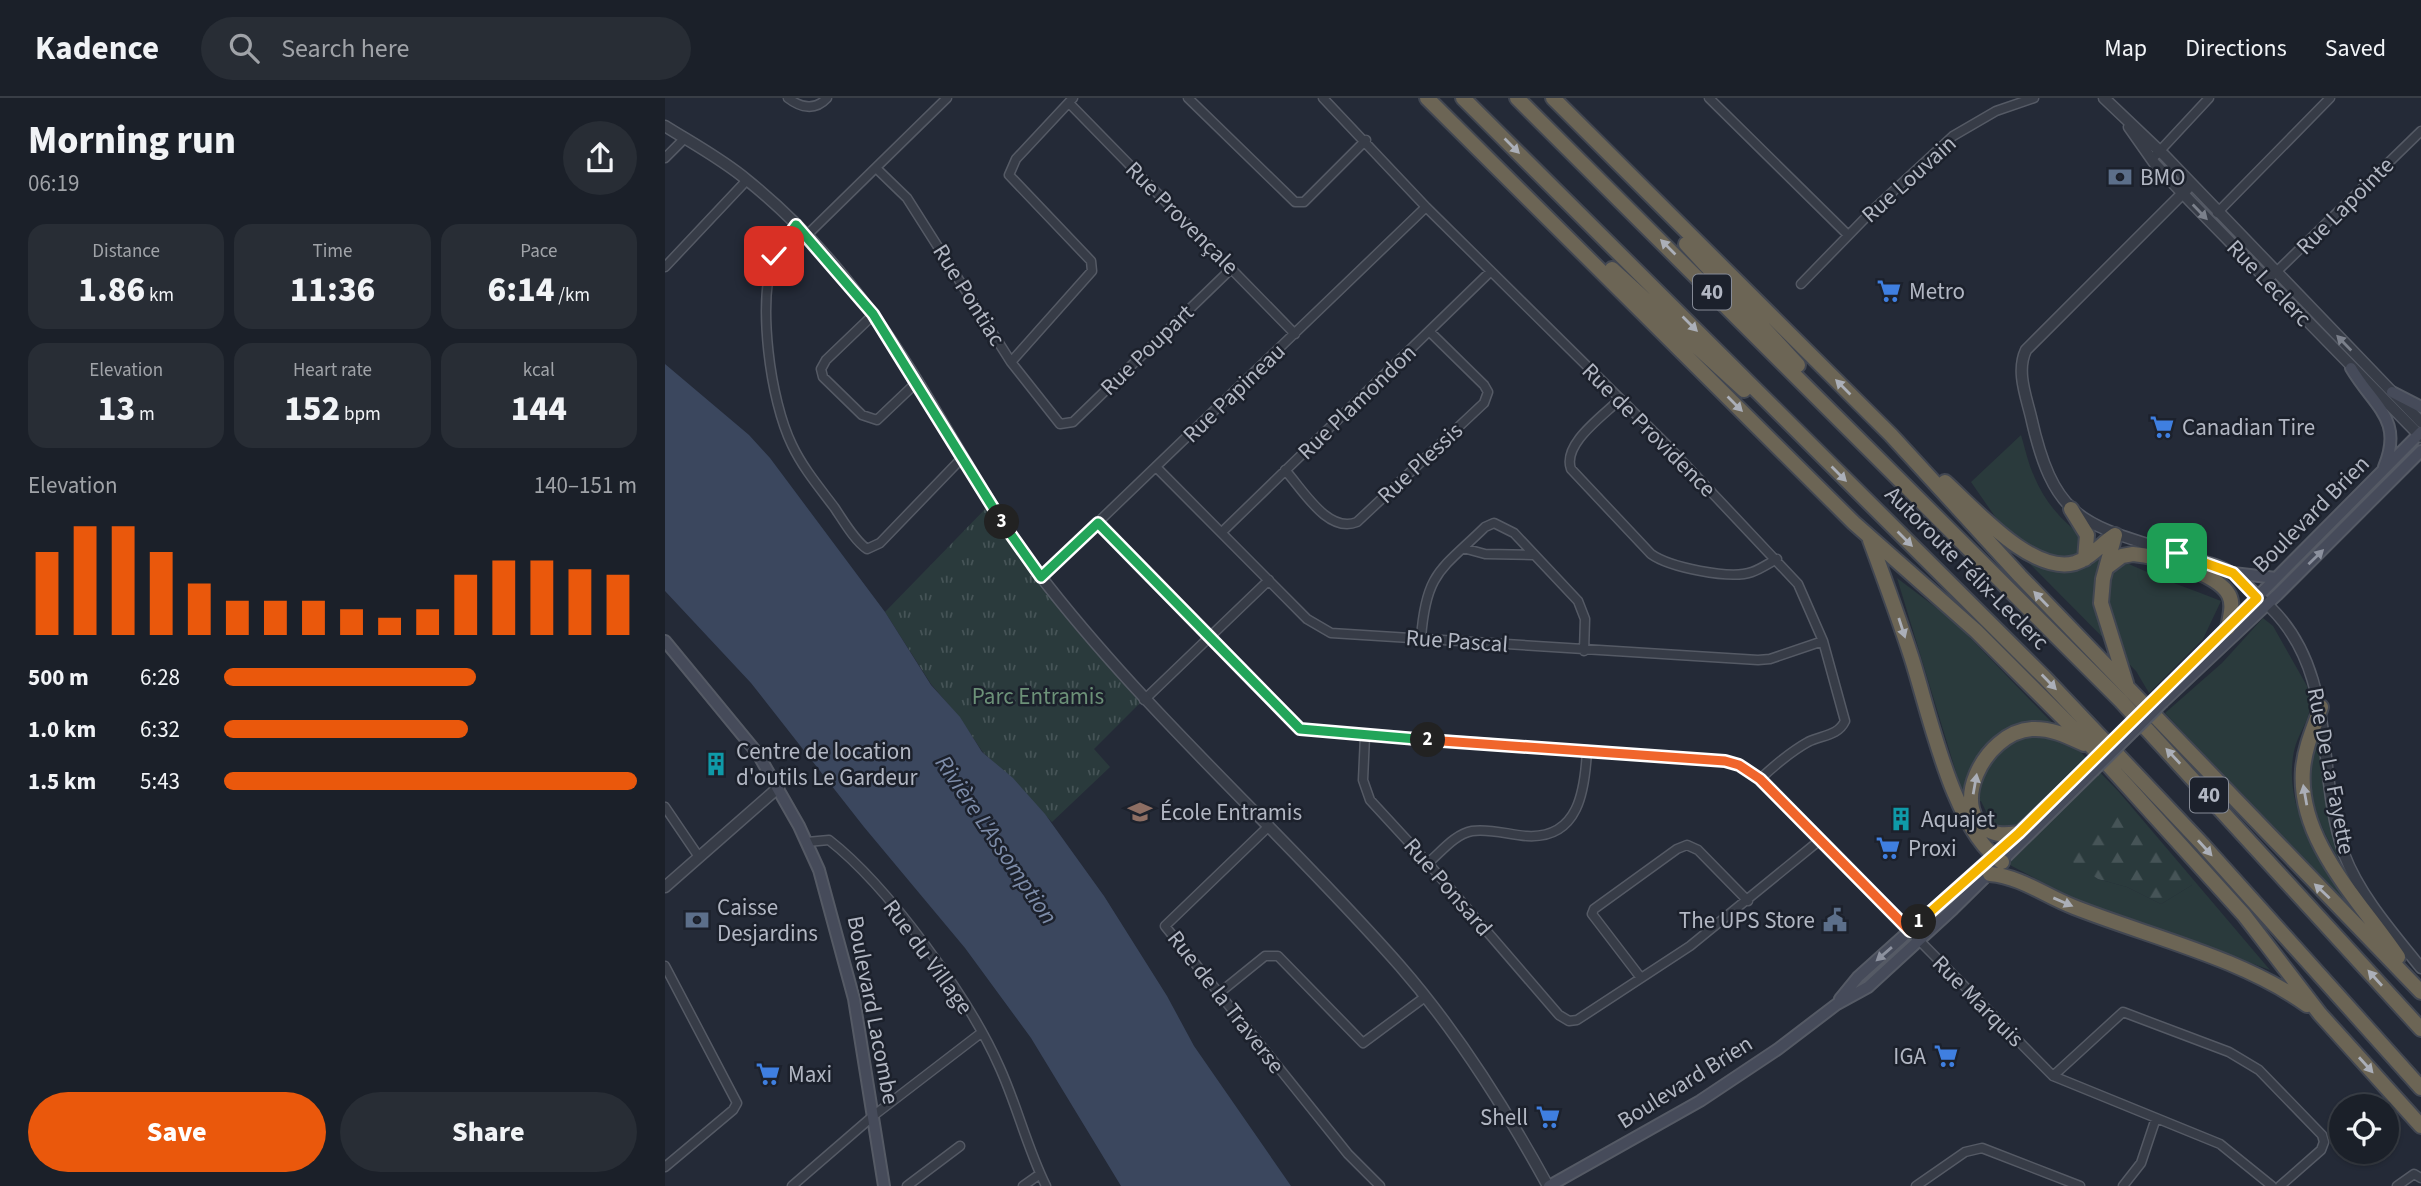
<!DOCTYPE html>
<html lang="en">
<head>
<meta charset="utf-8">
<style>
	:root { --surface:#1b2029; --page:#282d35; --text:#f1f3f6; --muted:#a0a3a8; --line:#393e46; --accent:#ea580c }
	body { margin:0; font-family:"Source Sans 3",sans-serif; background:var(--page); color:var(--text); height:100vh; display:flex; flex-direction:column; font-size:26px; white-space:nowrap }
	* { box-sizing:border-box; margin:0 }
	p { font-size:23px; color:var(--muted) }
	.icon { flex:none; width:38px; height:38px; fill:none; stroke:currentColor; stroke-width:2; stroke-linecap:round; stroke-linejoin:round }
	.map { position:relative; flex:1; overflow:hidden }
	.panel { display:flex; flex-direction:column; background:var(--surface); width:665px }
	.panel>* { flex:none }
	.fabs { position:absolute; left:1664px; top:996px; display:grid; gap:14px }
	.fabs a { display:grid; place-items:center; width:70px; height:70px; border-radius:50%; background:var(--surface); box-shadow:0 2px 5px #0004,0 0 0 2px var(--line); font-size:35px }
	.pin { position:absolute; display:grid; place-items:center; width:60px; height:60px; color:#fff; margin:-30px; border-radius:14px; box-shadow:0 4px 10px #0006 }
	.km { position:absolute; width:35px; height:35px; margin:-18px; border-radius:50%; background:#222; color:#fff; font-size:19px; line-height:35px; text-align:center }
	.round { display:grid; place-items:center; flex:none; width:74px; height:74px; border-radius:37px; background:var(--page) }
	.head { display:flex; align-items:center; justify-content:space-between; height:119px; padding:0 28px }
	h1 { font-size:38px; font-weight:800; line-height:52px }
	.stats { display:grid; grid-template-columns:repeat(3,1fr); gap:10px; height:119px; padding:7px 28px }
	.stats div { display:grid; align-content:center; border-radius:18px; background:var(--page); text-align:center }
	.stats b { font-size:35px; font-weight:800 }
	.stats small { font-size:19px; font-weight:400 }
	.stats p { font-size:19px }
	.chart { height:196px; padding:14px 28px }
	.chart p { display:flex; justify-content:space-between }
	.chart svg { width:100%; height:126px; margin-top:7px; stroke:var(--accent); stroke-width:6 }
	.primary-button { display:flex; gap:14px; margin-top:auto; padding:14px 28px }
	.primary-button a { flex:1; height:80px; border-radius:42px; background:var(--accent); color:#fff; font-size:28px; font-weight:800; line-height:80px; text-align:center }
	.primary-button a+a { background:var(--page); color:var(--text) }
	ul { padding:0 28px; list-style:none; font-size:23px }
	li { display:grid; grid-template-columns:112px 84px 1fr; align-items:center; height:52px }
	li i { height:18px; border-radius:9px; background:var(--accent) }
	header { display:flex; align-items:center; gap:42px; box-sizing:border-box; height:98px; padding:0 35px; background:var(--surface); border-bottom:2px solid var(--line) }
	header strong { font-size:33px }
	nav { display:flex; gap:38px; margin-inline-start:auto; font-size:24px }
	.search { width:490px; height:63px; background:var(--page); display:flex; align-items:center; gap:18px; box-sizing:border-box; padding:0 24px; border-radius:38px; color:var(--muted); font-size:26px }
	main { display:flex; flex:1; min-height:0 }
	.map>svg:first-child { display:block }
	.green { fill:#2a3a3c; fill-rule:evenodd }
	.forest { fill:url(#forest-firs) }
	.park { fill:url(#park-tufts) }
	.water { fill:#3b475e }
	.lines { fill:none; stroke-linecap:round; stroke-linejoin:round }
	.minor-casing { stroke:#555a65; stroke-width:11 }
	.tertiary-casing { stroke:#555a65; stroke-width:13 }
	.secondary-casing { stroke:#555a65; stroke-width:14 }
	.motorway-casing { stroke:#424752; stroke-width:18 }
	.minor { stroke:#373c47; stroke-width:8 }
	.tertiary { stroke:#373c47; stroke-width:10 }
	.secondary { stroke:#464b5a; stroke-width:10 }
	.motorway { stroke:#6c6555; stroke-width:14 }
	.secondary-bridge-casing { stroke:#555a65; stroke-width:14; stroke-linecap:butt }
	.secondary-bridge { stroke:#464b5a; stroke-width:10 }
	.oneway { fill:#abafb8 }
	.oneway2 { fill:#7b808b }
	.oneway3 { fill:#8c919e }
	.split-1-casing { stroke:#fff; stroke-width:14 }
	.split-2-casing { stroke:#fff; stroke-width:14 }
	.split-3-casing { stroke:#fff; stroke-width:14 }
	.split-4-casing { stroke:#fff; stroke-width:14 }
	.split-1 { stroke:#f5b400; stroke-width:9 }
	.split-2 { stroke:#f0652b; stroke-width:9 }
	.split-3 { stroke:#22a559; stroke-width:9 }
	.split-4 { stroke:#22a559; stroke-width:9 }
	.labels { text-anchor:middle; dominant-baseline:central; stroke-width:5; stroke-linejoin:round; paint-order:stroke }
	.shield { fill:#1c212c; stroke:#858a96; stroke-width:2 }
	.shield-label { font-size:21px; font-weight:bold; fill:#b2b7c3 }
	.poi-label { font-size:23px; fill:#b2b7c3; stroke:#1c212c; text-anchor:start }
	.street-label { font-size:23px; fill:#b2b7c3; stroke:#1c212c }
	.park-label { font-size:23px; fill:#6c9178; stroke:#1c212c }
	.water-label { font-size:24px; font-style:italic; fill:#7d8ca9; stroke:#1c212c }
</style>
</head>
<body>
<header>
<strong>Kadence</strong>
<div class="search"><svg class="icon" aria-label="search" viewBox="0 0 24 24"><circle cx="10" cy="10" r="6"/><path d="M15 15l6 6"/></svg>Search here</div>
<nav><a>Map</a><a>Directions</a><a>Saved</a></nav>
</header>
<main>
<section class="panel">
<div class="head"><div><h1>Morning run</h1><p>06:19</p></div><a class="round"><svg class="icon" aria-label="share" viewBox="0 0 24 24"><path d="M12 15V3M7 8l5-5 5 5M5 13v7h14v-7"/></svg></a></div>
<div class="stats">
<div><p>Distance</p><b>1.86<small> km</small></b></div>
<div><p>Time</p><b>11:36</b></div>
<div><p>Pace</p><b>6:14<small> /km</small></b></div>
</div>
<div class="stats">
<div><p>Elevation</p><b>13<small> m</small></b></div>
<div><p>Heart rate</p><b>152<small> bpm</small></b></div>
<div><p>kcal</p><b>144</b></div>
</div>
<div class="chart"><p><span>Elevation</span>140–151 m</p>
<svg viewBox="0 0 160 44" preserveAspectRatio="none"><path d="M5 44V15M15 44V6M25 44V6M35 44V15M45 44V26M55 44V32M65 44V32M75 44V32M85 44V35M95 44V38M105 44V35M115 44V23M125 44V18M135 44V18M145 44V21M155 44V23"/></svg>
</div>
<ul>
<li><b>500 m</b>6:28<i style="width:61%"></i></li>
<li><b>1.0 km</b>6:32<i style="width:59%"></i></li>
<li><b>1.5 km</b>5:43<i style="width:100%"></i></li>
</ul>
<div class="primary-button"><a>Save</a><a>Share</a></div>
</section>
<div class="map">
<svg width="1756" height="1088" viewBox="0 0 1756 1088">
	<defs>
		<pattern id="forest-firs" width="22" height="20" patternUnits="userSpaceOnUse" patternTransform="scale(1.75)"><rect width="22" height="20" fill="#2a3a3c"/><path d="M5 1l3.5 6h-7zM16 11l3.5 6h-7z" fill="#465457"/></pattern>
		<pattern id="park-tufts" width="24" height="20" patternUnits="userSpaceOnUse" patternTransform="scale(1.75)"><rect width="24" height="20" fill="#2a3a3c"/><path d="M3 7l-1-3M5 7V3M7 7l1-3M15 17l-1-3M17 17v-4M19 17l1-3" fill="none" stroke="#465457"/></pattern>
	</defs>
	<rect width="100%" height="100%" fill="#242a37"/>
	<path class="green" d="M 1356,337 C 1360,350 1363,365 1369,378 C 1399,452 1489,476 1556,503 L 1538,541 L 1484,595 L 1471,573 L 1358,459 L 1306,384 Z
		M 1232,480 L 1289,523 L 1454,694 L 1605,872 L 1413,803 L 1343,766 L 1364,746 L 1334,727 L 1327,726 L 1316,703 L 1300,704 ZM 1409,763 L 1527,787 L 1496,806 L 1462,789 L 1433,781 Z
		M 1598,520 L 1608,528 L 1642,588 C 1652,623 1633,627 1628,659 C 1619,721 1664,770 1696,818 L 1692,821 L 1500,615 L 1557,565 Z
		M 1653,636 L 1663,714 L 1683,777 C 1654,727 1635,696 1653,636 Z"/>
	<path class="forest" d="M 1450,708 L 1527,787 L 1496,806 L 1462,789 L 1433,781 L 1397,757 Z"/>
	<path class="park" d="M 326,405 L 336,423 L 479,601 L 429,651 L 445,669 L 387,724 L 317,653 L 294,619 L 266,586 L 220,514 Z"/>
	<path class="water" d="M 0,266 L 84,337 L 105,360 L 220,514 L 266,587 L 295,619 L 317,654 L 348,680 L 380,716 L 439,798 L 502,898 L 529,948 L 626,1088 L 456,1088 L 366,940 L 300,850 L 199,729 L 86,585 L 0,493 Z"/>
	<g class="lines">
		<g class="minor-casing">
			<path id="minor" d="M 123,0 C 136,10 150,13 162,0
				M 523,0 L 630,104 L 639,104 L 701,42
				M 658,0 L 761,109 L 1002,347 L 1133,486 L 1158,543 L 1180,623 C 1173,638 1157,637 1143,644 C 1125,654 1110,667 1095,681
				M 1044,0 L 1183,137
				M 404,5 L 630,236
				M 1491,57 L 1544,0
				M 0,60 L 20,40
				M 211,70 L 242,100 L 346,264 L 395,326 L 408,324 L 567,170
				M 1552,115 L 1665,0
				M 131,127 C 122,136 113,145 109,157 C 92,205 105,302 127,347 C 138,370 154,389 169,409 C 178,422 189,442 202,451 L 215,445 L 297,360
				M 141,138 L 282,0
				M 0,169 L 82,82
				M 1603,182 L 1756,33
				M 1136,186 L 1210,110 L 1288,38 L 1331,13 L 1369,0
				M 208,217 L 161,262 L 156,271 L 158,279 L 197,317 L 212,322 L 252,284
				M 346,264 L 427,173 L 426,163 L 344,77 L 351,61 L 408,0
				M 954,302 C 938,318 897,346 906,371 L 986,456 C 1004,469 1065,482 1087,474 C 1096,471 1104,465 1112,461
				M 491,369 L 642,521 L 666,535 L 1093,562 L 1105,561 L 1158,543
				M 620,372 C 638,392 663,436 692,424 L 819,305 L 823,294 L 819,287 L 765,234
				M 433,425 L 635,631 L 1060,663 L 1074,667 L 1095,681 L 1388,978 L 1555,1046 L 1607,1088
				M 557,434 L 826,173
				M 798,450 L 820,456 L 868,457
				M 376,479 L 761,109
				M 756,540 C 761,474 776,472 820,429 L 829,425 L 849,435 L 913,503 L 920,521 L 919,553
				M 479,602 L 604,482
				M 700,638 L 698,682 L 705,702 L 763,765 L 894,917 L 904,923 L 912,922 L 1025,848 L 1155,742
				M 0,709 L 34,759
				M 604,728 L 500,828 L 683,1056 L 715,1088
				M 142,744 L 164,742 C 223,788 304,900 334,968 C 352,1007 362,1050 381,1088
				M 763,765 C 776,754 790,736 807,733 C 824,730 845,737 862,738 C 914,741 920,692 922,652
				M 0,868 L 72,1005 L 68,1012 L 0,1069
				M 976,880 L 927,816 L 929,811 L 1012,751 L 1022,747 L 1033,752 L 1083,803
				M 553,896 L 600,858 L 613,858 L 698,945 L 760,899
				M 1388,978 L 1458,914 L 1564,954 L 1594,972 L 1657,1037 L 1659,1044 L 1656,1052 L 1615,1088
				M 127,1088 L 208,1018 L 316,935
				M 242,1088 L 295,1048
				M 358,1088 L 375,1076
				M 1251,1088 L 1300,1054 L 1317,1050 L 1415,1088
				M 1458,1088 L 1476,1065 L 1491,1020
				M 1732,1088 L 1749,1076 L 1756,1080"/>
		</g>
		<g class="tertiary-casing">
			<path id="tertiary" d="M 1439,0 L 1499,57 L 1756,324
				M 0,28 C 27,45 57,61 82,82 C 128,119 171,166 206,214 C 271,302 316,403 384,489 C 491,625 621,738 735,868 C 790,931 843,1015 883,1088
				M 1464,29 L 1490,66 L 1526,104 L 1756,339
				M 1526,87 L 1361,252 C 1351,273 1361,298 1366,319 C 1390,427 1421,426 1517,457 C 1533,462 1554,465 1567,475 C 1577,481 1597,501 1606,510 C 1674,578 1650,674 1679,756 C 1695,798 1728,835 1756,870
				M 0,789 L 114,689"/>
		</g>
		<g class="secondary-casing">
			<path id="secondary" d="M 1686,270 C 1709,309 1739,321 1719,369
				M 1727,294 L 1756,309
				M 1568,475 L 1611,480
				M 0,543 L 93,656 L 134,728 L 154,772 L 189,901 L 219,1088
				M 1493,599 L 1756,334
				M 1498,604 L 1612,497 L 1756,353
				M 1175,901 L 1193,879 L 1341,746 L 1423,668
				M 884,1088 L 1035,1003 L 1113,951 L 1172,906 L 1203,889 L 1288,811 L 1428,673"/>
		</g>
		<g class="motorway-casing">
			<path id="motorway" d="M 762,0 L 1189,425 L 1311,533 L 1427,649 L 1579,817 L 1655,916 L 1756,1028
				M 798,0 L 1379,579 L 1538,747 L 1756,990
				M 852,0 L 1456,603 L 1756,931
				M 888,0 L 1226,337 L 1355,478 L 1756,894
				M 1021,146 L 1133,267
				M 947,171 L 1079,292
				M 1280,384 C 1310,411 1367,477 1410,465 C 1426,460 1437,445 1450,437
				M 1406,411 L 1422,437 L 1420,461
				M 1450,437 L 1438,481 L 1436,505 L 1461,585
				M 1205,442 C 1219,480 1233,518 1246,558 C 1264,613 1288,733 1337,764
				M 1441,470 L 1457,458 L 1468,456 C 1491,458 1553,475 1564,497 C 1569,507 1565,519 1563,530
				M 1656,609 C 1649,629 1640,649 1638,671 C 1632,743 1696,804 1733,859
				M 1354,735 C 1345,736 1335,738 1327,734 C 1281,715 1318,634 1367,631 C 1386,630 1402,638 1419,646
				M 1325,776 C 1357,779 1380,798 1409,809 C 1485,839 1577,860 1642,907"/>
		</g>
		<use href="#minor" class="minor"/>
		<use href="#tertiary" class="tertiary"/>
		<use href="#secondary" class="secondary"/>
		<use href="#motorway" class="motorway"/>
		<g class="secondary-bridge-casing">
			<path id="secondary-bridge" d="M 1428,673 L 1498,604"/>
		</g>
		<use href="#secondary-bridge" class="secondary-bridge"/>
	</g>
	<defs><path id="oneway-solid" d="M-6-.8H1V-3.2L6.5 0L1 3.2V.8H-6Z" transform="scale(1.75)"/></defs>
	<g class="oneway">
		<use href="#oneway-solid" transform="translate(847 48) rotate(45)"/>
		<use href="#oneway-solid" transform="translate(1003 149) rotate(-135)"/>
		<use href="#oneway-solid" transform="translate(1025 226) rotate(45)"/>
		<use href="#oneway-solid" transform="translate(1178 289) rotate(-135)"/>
		<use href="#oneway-solid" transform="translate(1070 306) rotate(45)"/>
		<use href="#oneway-solid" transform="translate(1174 376) rotate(45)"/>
		<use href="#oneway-solid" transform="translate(1240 441) rotate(45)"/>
		<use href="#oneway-solid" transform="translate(1376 501) rotate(-134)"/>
		<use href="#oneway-solid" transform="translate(1237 530) rotate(72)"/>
		<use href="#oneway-solid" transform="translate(1384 584) rotate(46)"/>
		<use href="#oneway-solid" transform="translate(1508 658) rotate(-133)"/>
		<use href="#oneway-solid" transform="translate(1310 686) rotate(-80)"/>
		<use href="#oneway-solid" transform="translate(1640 697) rotate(-100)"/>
		<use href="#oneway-solid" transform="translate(1540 750) rotate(48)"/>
		<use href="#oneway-solid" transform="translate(1657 793) rotate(-137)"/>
		<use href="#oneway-solid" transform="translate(1398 804) rotate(23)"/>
		<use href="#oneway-solid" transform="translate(1710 880) rotate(-132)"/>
		<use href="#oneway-solid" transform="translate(1701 967) rotate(48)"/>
	</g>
	<g class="oneway2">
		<use href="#oneway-solid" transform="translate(1535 114) rotate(46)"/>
		<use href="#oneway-solid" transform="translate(1679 245) rotate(-134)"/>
	</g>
	<g class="oneway3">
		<use href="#oneway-solid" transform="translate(1651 459) rotate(-44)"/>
		<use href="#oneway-solid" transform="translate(1219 856) rotate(139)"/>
	</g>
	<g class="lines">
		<g class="split-1-casing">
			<path id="split-1" d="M 1254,824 L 1354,735 L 1592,500 L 1568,475 L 1512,455"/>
		</g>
		<g class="split-2-casing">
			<path id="split-2" d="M 763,642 L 1060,663 L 1074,667 L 1095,681 L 1245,833 L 1254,824"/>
		</g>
		<g class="split-3-casing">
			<path id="split-3" d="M 337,424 L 376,479 L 433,425 L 635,631 L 763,642"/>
		</g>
		<g class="split-4-casing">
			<path id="split-4" d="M 109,158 L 131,127 L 208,216 L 337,424"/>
		</g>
		<use href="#split-1" class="split-1"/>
		<use href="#split-2" class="split-2"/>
		<use href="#split-3" class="split-3"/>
		<use href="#split-4" class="split-4"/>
	</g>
	<defs>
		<g id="bank-bare" transform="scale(1.89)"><path d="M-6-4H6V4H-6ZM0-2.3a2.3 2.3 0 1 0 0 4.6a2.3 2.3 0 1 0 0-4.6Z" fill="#5c6f8a" stroke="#1c212c" stroke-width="2.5" paint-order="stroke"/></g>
		<g id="supermarket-bare" transform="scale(1.89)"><path d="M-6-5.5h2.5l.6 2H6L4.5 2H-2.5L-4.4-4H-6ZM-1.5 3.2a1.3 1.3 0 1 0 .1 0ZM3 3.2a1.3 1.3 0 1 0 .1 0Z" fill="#3f7fe0" stroke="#1c212c" stroke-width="2.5" paint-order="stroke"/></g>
		<g id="building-bare" transform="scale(1.89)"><path d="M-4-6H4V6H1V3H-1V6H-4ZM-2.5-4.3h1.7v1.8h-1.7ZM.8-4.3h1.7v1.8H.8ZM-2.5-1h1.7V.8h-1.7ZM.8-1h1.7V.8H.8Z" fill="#0f9aa8" stroke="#1c212c" stroke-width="2.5" paint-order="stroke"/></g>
		<g id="school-bare" transform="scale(1.89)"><path d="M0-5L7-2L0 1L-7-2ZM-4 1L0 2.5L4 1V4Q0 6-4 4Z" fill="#8d6e63" stroke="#1c212c" stroke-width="2.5" paint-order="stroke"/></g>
		<g id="civic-bare" transform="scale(1.89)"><path d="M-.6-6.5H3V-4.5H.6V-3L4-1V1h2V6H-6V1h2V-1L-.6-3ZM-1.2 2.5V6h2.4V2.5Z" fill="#5c6f8a" stroke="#1c212c" stroke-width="2.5" paint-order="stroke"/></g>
	</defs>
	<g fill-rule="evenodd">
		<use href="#bank-bare" x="1455" y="79"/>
		<use href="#supermarket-bare" x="1224" y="193"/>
		<use href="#supermarket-bare" x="1497" y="329"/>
		<use href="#building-bare" x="51" y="666"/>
		<use href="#school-bare" x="475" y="714"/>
		<use href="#building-bare" x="1236" y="721"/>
		<use href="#supermarket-bare" x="1223" y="750"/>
		<use href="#bank-bare" x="32" y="822"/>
		<use href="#civic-bare" x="1170" y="822"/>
		<use href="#supermarket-bare" x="1281" y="958"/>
		<use href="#supermarket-bare" x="103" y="976"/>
		<use href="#supermarket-bare" x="883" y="1019"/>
	</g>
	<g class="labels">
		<g class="shield">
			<rect x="1028" y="176.5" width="38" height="35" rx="5"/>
			<rect x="1525" y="679.5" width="38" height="35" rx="5"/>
		</g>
		<g class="shield-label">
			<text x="1047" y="194">40</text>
			<text x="1544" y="697">40</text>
		</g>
		<g class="poi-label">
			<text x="1475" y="79">BMO</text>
			<text x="1244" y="193">Metro</text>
			<text x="1517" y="329">Canadian Tire</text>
			<text x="71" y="653">Centre de location<tspan x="71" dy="26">d'outils Le Gardeur</tspan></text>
			<text x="495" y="714">École Entramis</text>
			<text x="1256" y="721">Aquajet</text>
			<text x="1243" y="750">Proxi</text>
			<text x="52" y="809">Caisse<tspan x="52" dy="26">Desjardins</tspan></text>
			<text x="1150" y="822" text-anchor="end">The UPS Store</text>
			<text x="1261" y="958" text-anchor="end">IGA</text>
			<text x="123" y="976">Maxi</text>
			<text x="863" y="1019" text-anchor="end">Shell</text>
		</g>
		<g class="street-label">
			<text transform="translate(1244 81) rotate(-42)">Rue Louvain</text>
			<text transform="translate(1680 108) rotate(-45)">Rue Lapointe</text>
			<text transform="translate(517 120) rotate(45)">Rue Provençale</text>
			<text transform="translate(1604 185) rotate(46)">Rue Leclerc</text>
			<text transform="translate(304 197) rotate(58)">Rue Pontiac</text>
			<text transform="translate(482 252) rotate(-44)">Rue Poupart</text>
			<text transform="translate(569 295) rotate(-44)">Rue Papineau</text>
			<text transform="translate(692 304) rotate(-44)">Rue Plamondon</text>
			<text transform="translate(984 332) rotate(45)">Rue de Providence</text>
			<text transform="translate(755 365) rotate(-43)">Rue Plessis</text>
			<text transform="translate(1646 416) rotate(-45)">Boulevard Brien</text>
			<text transform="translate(1302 470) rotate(45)">Autoroute Félix-Leclerc</text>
			<text transform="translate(792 543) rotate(4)">Rue Pascal</text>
			<text transform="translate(1666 673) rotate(79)">Rue De La Fayette</text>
			<text transform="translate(783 789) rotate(49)">Rue Ponsard</text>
			<text transform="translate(263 859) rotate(54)">Rue du Village</text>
			<text transform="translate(1313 903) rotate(45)">Rue Marquis</text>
			<text transform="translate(561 904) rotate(52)">Rue de la Traverse</text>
			<text transform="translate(208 912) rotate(79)">Boulevard Lacombe</text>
			<text transform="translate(1020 984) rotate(-32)">Boulevard Brien</text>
		</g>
		<g class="park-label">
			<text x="373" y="598">Parc Entramis</text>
		</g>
		<g class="water-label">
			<text transform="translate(331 742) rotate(56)">Rivière L'Assomption</text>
		</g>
	</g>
</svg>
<div class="fabs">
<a><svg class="icon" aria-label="locate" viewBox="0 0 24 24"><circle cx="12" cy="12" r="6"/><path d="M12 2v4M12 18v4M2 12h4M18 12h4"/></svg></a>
</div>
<div class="pin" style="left:1512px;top:455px;background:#1e9e55"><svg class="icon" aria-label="arrive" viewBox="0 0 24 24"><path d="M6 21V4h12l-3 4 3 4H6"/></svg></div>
<div class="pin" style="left:109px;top:158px;background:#d93025"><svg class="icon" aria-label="check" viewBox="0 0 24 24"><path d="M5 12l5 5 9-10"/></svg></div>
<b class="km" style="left:1254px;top:824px">1</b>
<b class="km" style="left:763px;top:642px">2</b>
<b class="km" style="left:337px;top:424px">3</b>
</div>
</main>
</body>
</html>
